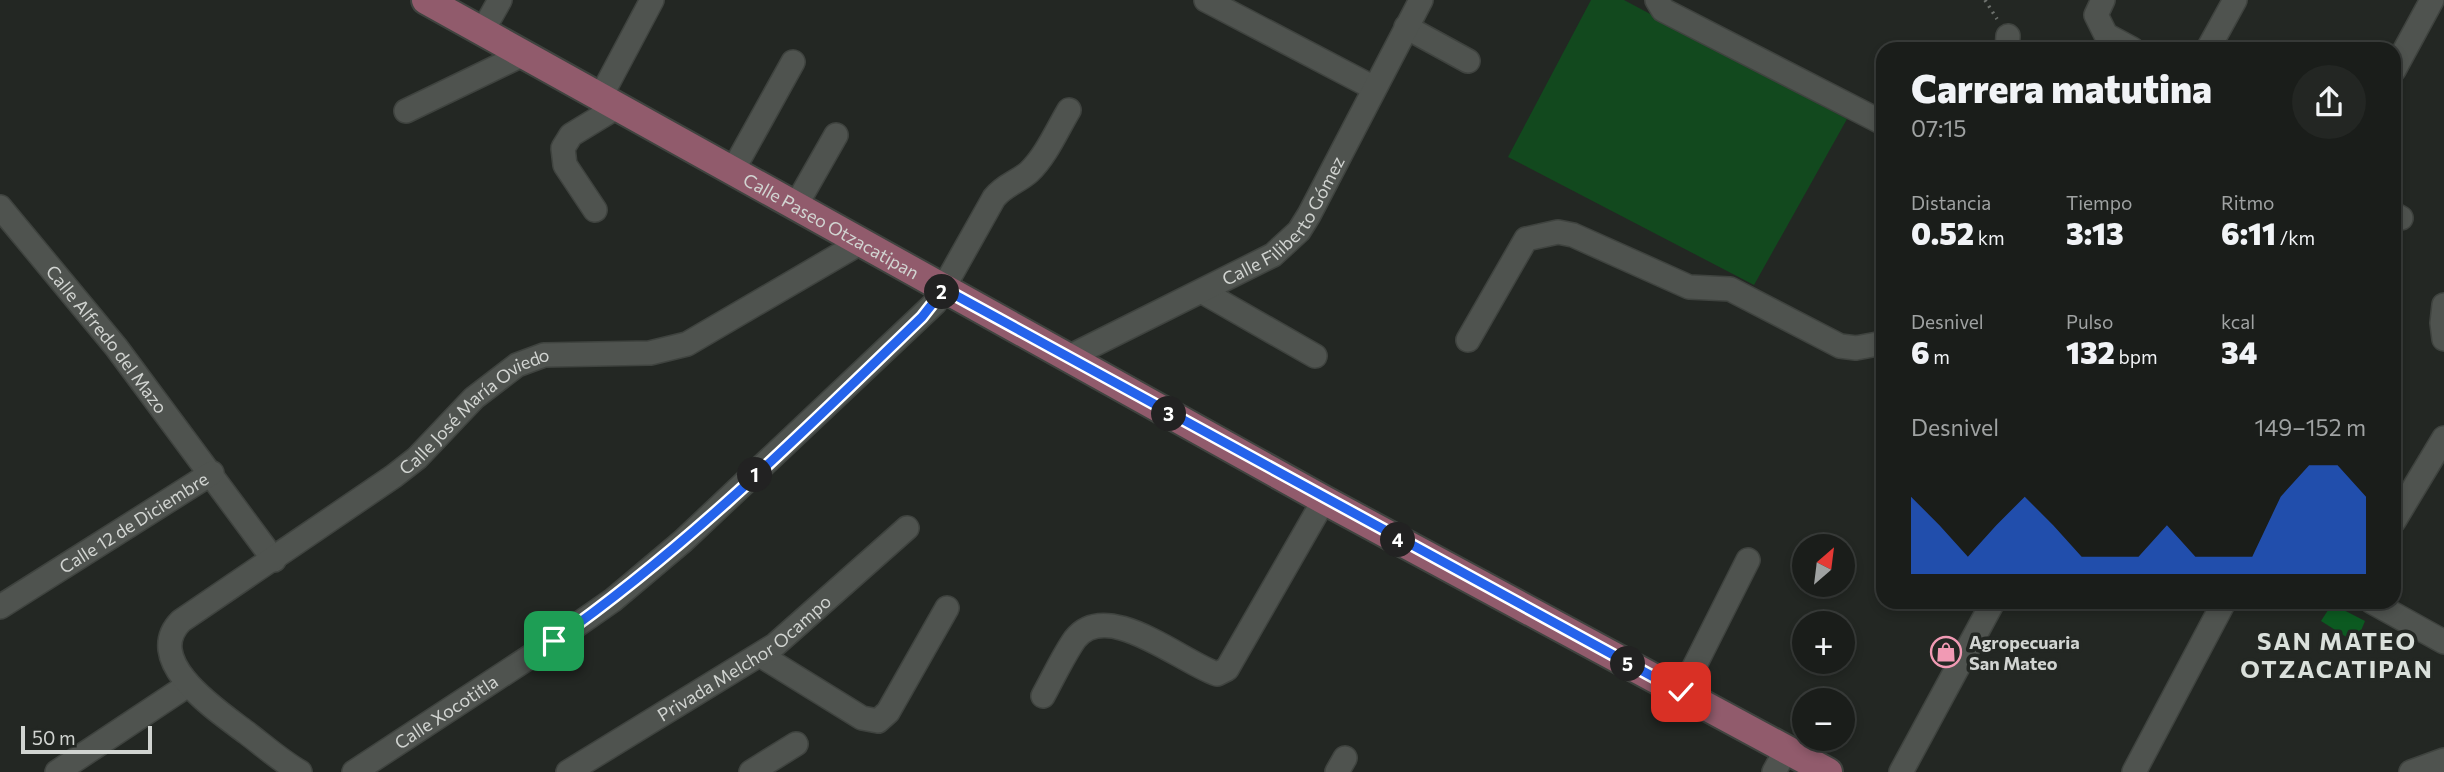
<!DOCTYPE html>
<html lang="es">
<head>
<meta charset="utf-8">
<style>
	:root { --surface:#1a1d1a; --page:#232623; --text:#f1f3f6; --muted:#9fa2a2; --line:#383b39; --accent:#2563eb }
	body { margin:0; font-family:Commissioner,sans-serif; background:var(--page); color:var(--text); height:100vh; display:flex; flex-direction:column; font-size:26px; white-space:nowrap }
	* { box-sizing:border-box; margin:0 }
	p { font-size:23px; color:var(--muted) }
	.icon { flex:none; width:38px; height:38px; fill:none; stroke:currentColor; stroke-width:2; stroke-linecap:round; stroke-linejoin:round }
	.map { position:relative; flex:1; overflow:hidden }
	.details { position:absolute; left:1876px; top:42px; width:525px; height:567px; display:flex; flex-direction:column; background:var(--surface); border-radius:21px; box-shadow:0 4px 10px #0003,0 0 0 2px var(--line) }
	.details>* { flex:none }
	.needle { width:46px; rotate:28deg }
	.tools { position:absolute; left:1792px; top:534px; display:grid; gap:14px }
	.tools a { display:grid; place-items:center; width:63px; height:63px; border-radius:50%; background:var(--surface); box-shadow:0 4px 10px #0003,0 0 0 2px var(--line); font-size:35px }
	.scale { position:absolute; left:21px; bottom:18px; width:131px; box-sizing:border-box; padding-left:7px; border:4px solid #d1d4d1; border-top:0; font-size:19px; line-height:24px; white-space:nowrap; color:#d1d4d1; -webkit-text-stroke:5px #232723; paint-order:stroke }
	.pin { position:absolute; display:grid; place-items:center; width:60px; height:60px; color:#fff; margin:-30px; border-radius:14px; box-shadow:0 4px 10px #0006 }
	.km { position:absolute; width:35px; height:35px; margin:-18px; border-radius:50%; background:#222; color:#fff; font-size:19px; line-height:35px; text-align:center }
	.round { display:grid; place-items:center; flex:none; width:74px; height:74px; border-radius:37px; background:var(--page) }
	.head { display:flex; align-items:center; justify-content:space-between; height:119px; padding:0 35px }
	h1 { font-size:38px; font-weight:800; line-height:52px }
	.figures { display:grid; grid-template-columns:repeat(3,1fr); gap:10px; height:119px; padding:7px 35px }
	.figures div { display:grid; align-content:center }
	.figures b { font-size:30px; font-weight:800 }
	.figures small { font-size:19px; font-weight:400 }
	.figures p { font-size:19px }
	.chart { height:196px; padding:14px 35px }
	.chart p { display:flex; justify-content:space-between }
	.chart svg { width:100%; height:126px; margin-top:7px; fill:var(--accent); opacity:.7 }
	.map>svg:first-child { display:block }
	.green { fill:#12491e }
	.building { fill:#0c5a21 }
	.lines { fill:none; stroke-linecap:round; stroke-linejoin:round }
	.minor-casing { stroke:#3f433f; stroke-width:26 }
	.major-casing { stroke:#3f433f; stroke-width:32 }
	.path { stroke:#6d716d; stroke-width:3.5; stroke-dasharray:2 5; stroke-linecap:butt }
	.minor { stroke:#4f534f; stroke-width:23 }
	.major { stroke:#915b6c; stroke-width:28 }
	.route-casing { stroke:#fff; stroke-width:14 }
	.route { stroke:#2563eb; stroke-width:9 }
	.labels { text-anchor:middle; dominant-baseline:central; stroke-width:7; stroke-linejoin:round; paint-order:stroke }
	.street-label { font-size:18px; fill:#d1d4d1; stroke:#232723 }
	.poi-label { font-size:18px; font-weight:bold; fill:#d1d4d1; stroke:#232723; text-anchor:start }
	.district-label { font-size:24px; font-weight:bold; letter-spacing:2px; fill:#dae0db; stroke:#232723 }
</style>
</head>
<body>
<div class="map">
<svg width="2444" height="772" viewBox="0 0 2444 772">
	<rect width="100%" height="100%" fill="#232723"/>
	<path class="green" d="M 1591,0 L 1624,0 L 1847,119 L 1754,285 L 1508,157 Z"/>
	<path class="building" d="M 2332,604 L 2365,621 L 2356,643 L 2321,621 Z"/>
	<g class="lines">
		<g class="minor-casing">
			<g id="minor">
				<path d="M 1206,0 L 1374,88"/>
				<path d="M 1657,0 L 1663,10 L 1883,123"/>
				<path d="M 2103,0 L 2096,15 L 2106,35 L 2132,49"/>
				<path d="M 1406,27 L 1468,61"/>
				<path d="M 482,32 L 500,0"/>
				<path d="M 2007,49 L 2008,36"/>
				<path d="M 2208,49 L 2235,0"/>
				<path d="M 2394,70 L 2432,0"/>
				<path d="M 600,98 L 652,0"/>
				<path d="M 406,111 L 522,55"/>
				<path d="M 732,172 L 793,62"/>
				<path id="s1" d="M 0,207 L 116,347 L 274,560"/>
				<path d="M 795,207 L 836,135"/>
				<path d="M 595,210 L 565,165 L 563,148 L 571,135 L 617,107"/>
				<path d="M 2394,214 L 2401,218"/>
				<path d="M 1203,292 L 1315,356"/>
				<path d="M 2444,305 L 2442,323 L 2444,339"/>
				<path d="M 1468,340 L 1526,239 L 1558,232 L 1573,235 L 1689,287 L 1730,289 L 1840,346 L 1856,348 L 1883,343"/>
				<path id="s2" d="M 1067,358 L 1273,255 L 1299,231 L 1309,215 L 1421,0"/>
				<path d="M 2394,521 L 2444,438"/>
				<path d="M 2372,602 L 2444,642"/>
				<path id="s3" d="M 0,607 L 212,473"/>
				<path d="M 760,655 L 862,718 L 878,721 L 888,712 L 947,608"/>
				<path d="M 1681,693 L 1748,560"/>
				<path d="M 1043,696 C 1053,678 1063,656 1075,639 C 1107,598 1181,662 1217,674 L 1227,669 L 1324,500"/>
				<path d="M 57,772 L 188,685"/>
				<path id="s4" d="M 300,772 C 281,761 264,746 247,733 C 219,712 141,661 181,621 L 394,476 L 417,458 L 474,398 L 517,365 L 544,355 L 650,353 L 687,344 L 860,243"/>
				<path id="s5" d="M 354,772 L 554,641 L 613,600 L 683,541 L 935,303 L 994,198 C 1004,185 1018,182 1029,172 C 1046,156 1057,130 1069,110"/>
				<path id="s6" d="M 568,772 L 775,645 L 907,528"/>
				<path d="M 751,772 L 796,744"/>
				<path d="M 1337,772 L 1345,758"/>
				<path d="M 1774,772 L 1786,750"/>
				<path d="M 1901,772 L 1993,602"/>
				<path d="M 2134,772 L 2224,602"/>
				<path d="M 2411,772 L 2444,760"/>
			</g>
		</g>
		<g class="major-casing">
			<g id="major">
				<path id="s7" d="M 426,0 L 1324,500 L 1828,772"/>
			</g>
		</g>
		<path class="path" d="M 1985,0 L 1997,19"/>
		<use href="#minor" class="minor"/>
		<use href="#major" class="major"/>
	</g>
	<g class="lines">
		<g class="route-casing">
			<path id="route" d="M 554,641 C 688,547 804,431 922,317 L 944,289 L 1681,692"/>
		</g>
		<use href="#route" class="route"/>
	</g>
	<defs>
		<g id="shop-ring" transform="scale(1.575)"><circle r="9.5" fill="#232723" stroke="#f19ab4" stroke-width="1.5"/><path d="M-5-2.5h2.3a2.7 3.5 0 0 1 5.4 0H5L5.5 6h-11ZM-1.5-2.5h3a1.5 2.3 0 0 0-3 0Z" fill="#f19ab4"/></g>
	</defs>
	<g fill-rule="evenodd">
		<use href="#shop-ring" x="1946" y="652"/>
	</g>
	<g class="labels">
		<g class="street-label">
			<text stroke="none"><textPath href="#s2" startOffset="262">Calle Filiberto Gómez</textPath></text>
			<text stroke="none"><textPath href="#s7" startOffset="464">Calle Paseo Otzacatipan</textPath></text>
			<text stroke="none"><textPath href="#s1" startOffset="170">Calle Alfredo del Mazo</textPath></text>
			<text stroke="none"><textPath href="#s4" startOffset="576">Calle José María Oviedo</textPath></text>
			<text stroke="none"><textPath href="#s3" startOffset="158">Calle 12 de Diciembre</textPath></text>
			<text stroke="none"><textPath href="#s6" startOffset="210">Privada Melchor Ocampo</textPath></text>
			<text stroke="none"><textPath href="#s5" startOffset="110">Calle Xocotitla</textPath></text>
		</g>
		<g class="poi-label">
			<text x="1969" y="642">Agropecuaria<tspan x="1969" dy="21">San Mateo</tspan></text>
		</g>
		<g class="district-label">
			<text x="2337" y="640">SAN MATEO<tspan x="2337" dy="28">OTZACATIPAN</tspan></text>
		</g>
	</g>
</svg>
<div class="tools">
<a><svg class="needle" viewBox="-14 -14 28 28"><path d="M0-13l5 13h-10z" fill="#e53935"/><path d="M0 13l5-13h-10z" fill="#9fa2a2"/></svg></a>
<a>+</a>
<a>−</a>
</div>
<div class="scale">50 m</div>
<div class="pin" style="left:554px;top:641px;background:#1e9e55"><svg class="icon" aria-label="arrive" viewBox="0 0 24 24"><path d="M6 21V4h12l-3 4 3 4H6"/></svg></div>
<div class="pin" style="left:1681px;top:692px;background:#d93025"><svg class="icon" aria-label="check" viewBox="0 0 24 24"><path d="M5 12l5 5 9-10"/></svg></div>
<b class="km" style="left:755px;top:475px">1</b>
<b class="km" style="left:942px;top:292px">2</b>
<b class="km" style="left:1169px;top:414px">3</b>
<b class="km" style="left:1398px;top:540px">4</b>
<b class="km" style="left:1628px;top:664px">5</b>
<section class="details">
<div class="head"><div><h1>Carrera matutina</h1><p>07:15</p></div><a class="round"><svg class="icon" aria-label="share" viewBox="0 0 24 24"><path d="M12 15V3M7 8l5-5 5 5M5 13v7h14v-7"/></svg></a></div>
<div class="figures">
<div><p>Distancia</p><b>0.52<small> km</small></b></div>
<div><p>Tiempo</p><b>3:13</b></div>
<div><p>Ritmo</p><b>6:11<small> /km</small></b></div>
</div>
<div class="figures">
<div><p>Desnivel</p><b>6<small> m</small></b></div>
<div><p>Pulso</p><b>132<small> bpm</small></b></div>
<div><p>kcal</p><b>34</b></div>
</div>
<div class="chart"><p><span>Desnivel</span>149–152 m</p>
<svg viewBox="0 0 160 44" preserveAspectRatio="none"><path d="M0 44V17L10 27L20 38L30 27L40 17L50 27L60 38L70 38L80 38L90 27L100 38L110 38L120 38L130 17L140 6L150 6L160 17V44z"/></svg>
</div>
</section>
</div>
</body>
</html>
